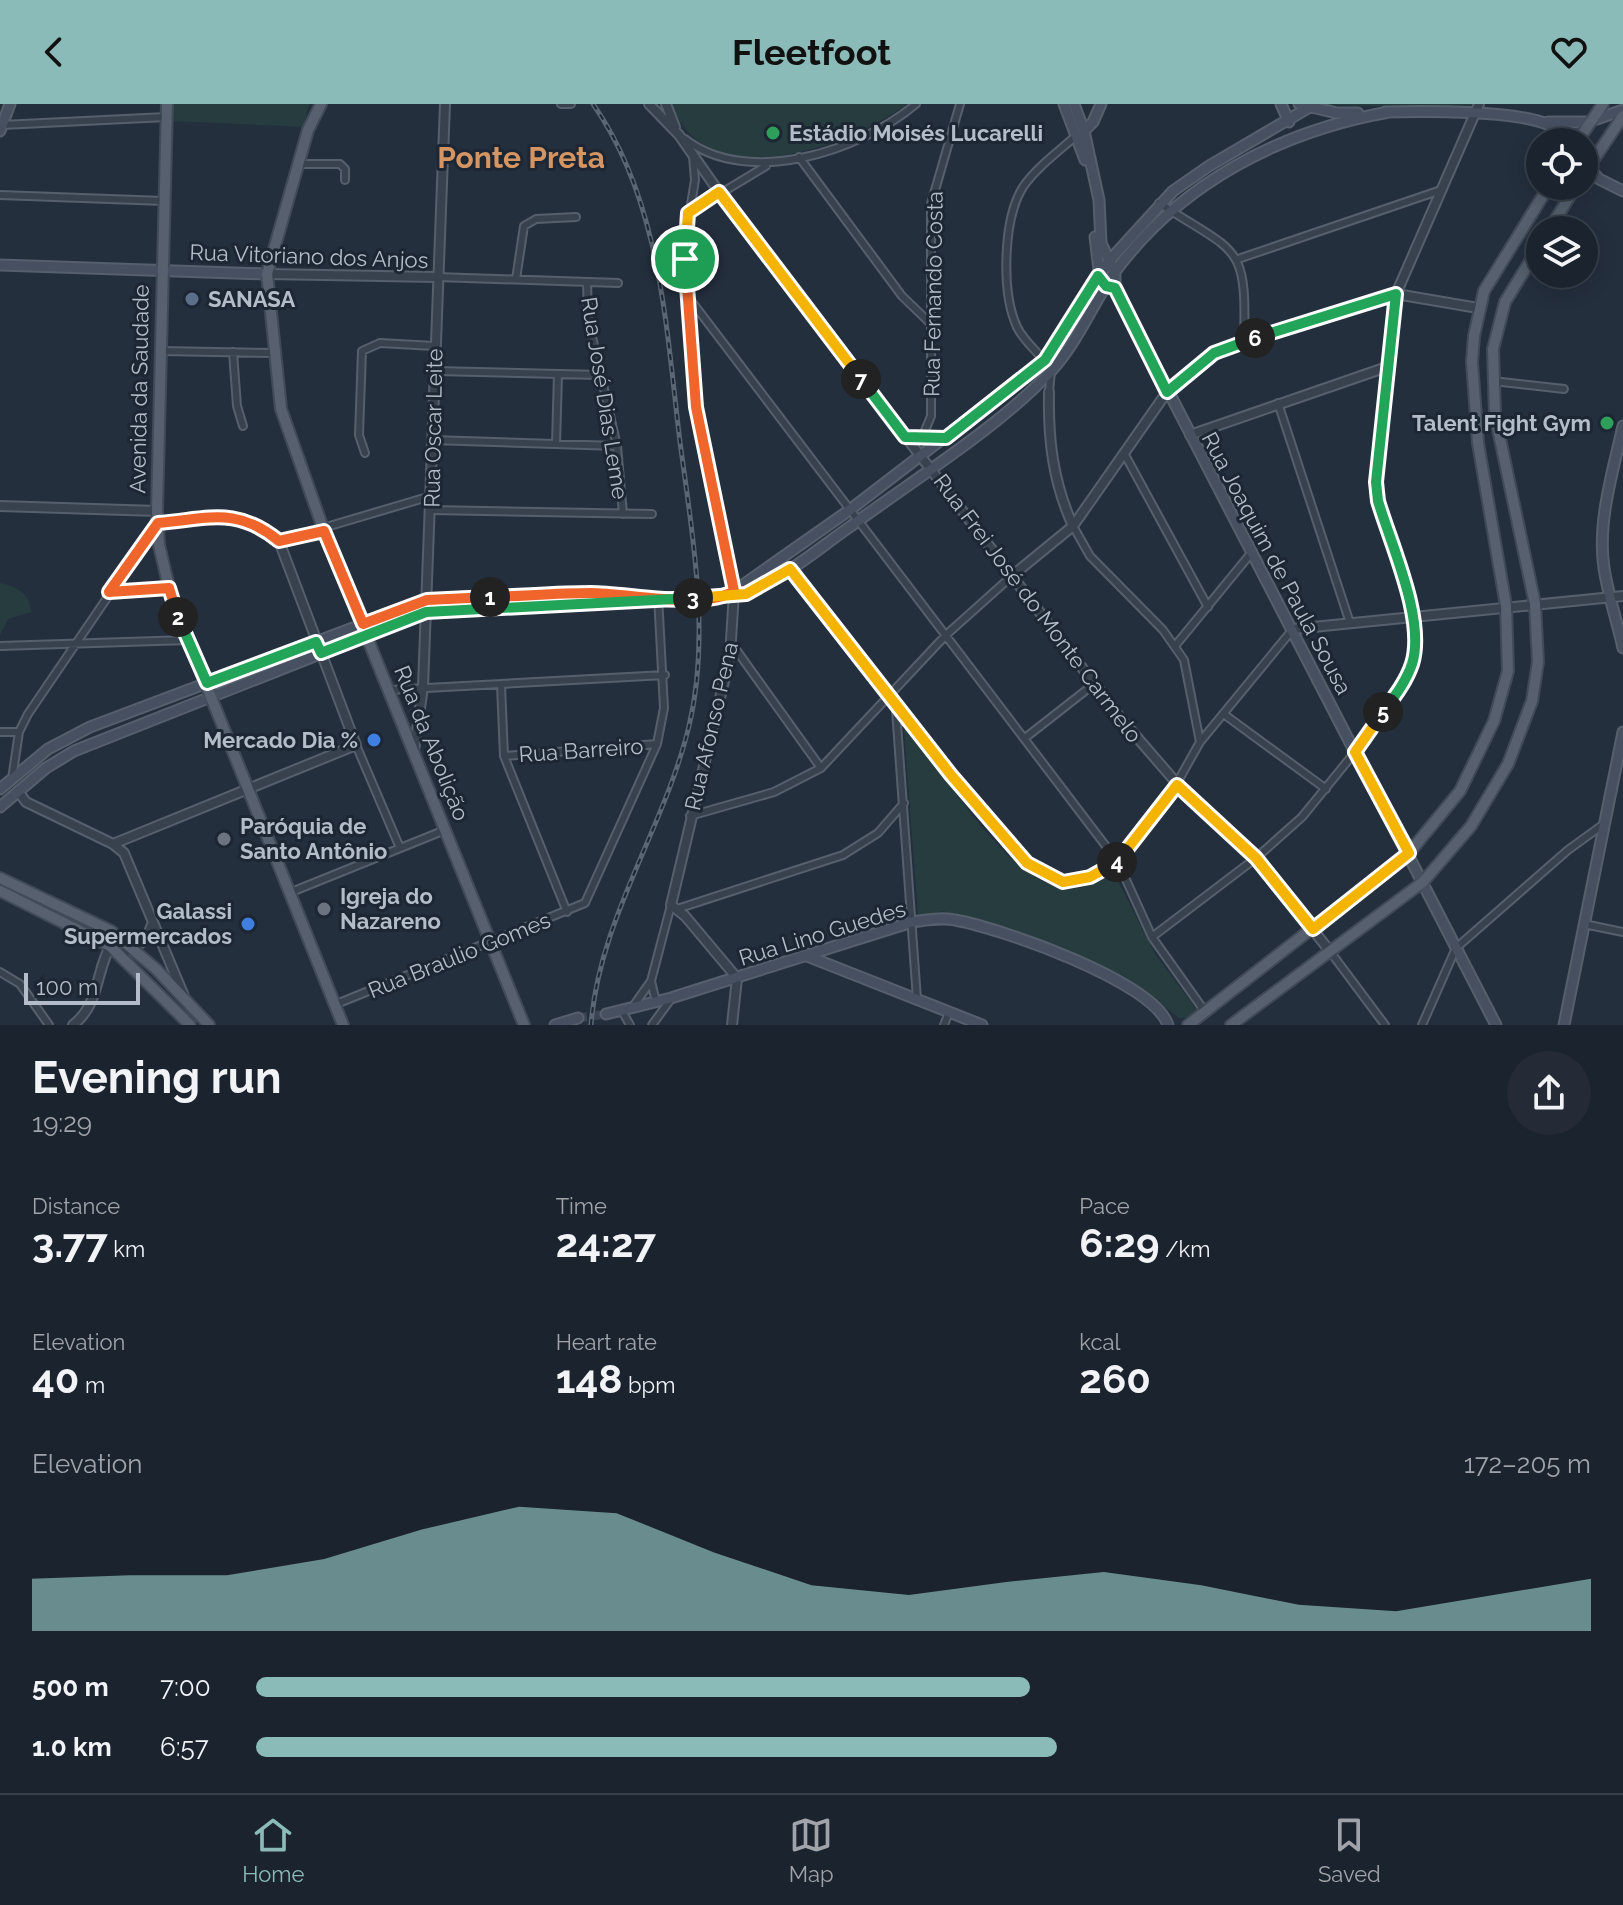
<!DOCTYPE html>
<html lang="en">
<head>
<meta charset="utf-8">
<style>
	:root { --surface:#1b232e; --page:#242b36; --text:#f1f3f6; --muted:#a0a4aa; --line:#39404a; --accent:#8bbbb9 }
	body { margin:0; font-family:Raleway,sans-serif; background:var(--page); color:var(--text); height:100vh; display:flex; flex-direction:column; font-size:30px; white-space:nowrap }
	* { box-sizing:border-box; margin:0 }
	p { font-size:26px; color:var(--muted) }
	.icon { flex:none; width:44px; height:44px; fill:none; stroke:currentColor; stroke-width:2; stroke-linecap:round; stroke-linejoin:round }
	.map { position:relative; height:921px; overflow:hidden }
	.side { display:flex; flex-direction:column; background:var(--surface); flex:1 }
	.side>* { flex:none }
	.tools { position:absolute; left:1526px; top:24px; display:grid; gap:16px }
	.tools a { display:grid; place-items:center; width:72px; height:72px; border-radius:50%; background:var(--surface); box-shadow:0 4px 20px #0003,0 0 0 2px var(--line); font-size:40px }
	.scale { position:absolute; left:24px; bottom:20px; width:116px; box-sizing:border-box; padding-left:8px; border:4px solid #b4bcc9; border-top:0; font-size:22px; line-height:28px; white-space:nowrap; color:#b4bcc9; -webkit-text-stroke:6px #1d2633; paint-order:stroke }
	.pin { position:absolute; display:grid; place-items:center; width:68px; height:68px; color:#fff; margin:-34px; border:4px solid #fff; border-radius:50%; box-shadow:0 2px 8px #0007 }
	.km { position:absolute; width:40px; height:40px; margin:-20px; border-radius:50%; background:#222; color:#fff; font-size:22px; line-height:40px; text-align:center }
	.round { display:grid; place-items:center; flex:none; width:84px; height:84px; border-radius:42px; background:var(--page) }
	.headline { display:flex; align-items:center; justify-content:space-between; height:136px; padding:0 32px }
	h1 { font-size:44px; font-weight:700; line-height:60px }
	.figures { display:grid; grid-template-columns:repeat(3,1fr); gap:12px; height:136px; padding:8px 32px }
	.figures div { display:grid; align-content:center }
	.figures b { font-size:40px; font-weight:700 }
	.figures small { font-size:22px; font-weight:400 }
	.figures p { font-size:22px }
	.chart { height:224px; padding:16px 32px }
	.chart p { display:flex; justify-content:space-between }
	.chart svg { width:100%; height:144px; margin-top:8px; fill:var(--accent); opacity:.7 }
	ul { padding:0 32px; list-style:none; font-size:26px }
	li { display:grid; grid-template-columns:128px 96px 1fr; align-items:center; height:60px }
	li i { height:20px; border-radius:10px; background:var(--accent) }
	header { display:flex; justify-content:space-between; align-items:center; height:104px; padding:0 32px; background:var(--accent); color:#111; font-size:36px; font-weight:700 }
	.tab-bar { display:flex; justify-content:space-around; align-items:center; height:112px; border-top:2px solid var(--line); background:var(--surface); font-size:22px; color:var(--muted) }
	.tab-bar a { display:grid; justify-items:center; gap:4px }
	.tab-bar .on { color:var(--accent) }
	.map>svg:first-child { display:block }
	.green { fill:#263c3f }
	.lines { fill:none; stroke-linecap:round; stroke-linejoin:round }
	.secondary-tunnel { stroke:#3a4453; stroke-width:9; stroke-dasharray:9 4.5; stroke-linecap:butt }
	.minor-casing { stroke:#565f6c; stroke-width:10 }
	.tertiary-casing { stroke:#565f6c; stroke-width:12 }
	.secondary-casing { stroke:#565f6c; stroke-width:13 }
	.primary-casing { stroke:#414a57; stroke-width:14 }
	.minor { stroke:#38414e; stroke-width:6 }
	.tertiary { stroke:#38414e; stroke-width:8 }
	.secondary { stroke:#465061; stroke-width:9 }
	.primary { stroke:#56606e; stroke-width:10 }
	.rail-casing { stroke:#5a6575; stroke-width:5 }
	.rail { stroke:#1d2633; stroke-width:2; stroke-dasharray:6; stroke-linecap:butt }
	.secondary-bridge-casing { stroke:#565f6c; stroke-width:13; stroke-linecap:butt }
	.secondary-bridge { stroke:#465061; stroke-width:9 }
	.split-1-casing { stroke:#fff; stroke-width:16 }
	.split-2-casing { stroke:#fff; stroke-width:16 }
	.split-3-casing { stroke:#fff; stroke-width:16 }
	.split-4-casing { stroke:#fff; stroke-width:16 }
	.split-5-casing { stroke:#fff; stroke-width:16 }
	.split-6-casing { stroke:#fff; stroke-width:16 }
	.split-7-casing { stroke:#fff; stroke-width:16 }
	.split-8-casing { stroke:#fff; stroke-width:16 }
	.split-1 { stroke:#f0652b; stroke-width:10 }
	.split-2 { stroke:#f0652b; stroke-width:10 }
	.split-3 { stroke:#22a559; stroke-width:10 }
	.split-4 { stroke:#f5b400; stroke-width:10 }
	.split-5 { stroke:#f5b400; stroke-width:10 }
	.split-6 { stroke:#22a559; stroke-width:10 }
	.split-7 { stroke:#22a559; stroke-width:10 }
	.split-8 { stroke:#f5b400; stroke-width:10 }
	.leisure-dot { fill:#2e9e5b; stroke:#1d2633; stroke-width:3 }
	.service-dot { fill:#5c6f8a; stroke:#1d2633; stroke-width:3 }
	.shop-dot { fill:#3f7fe0; stroke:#1d2633; stroke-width:3 }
	.worship-dot { fill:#6b7280; stroke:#1d2633; stroke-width:3 }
	.labels { text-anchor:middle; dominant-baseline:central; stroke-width:6; stroke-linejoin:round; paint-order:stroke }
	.poi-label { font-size:22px; font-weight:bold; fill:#b4bcc9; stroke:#1d2633; text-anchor:start }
	.street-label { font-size:22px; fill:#b4bcc9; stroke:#1d2633 }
	.district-label { font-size:30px; font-weight:bold; fill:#d59563; stroke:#1d2633 }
</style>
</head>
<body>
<header><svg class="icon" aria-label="back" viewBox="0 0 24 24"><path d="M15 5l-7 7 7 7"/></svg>Fleetfoot<svg class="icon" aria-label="heart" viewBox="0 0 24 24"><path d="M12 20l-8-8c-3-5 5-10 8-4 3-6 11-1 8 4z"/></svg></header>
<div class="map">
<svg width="1623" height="921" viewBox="0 0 1623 921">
	<rect width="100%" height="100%" fill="#242f3e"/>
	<path class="green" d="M 171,0 L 309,0 L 303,23 L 171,17 Z
		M 672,0 L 907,0 C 856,37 744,81 691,31 C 683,23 674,11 672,0 Z
		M 1474,0 L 1468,5 L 1325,1 L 1327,0 Z
		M 0,479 C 17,483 30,489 31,508 L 8,515 L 0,531 Z
		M 909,623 C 943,668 1009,782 1069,785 C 1086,785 1099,773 1116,773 L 1155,850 L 1198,907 L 1194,913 L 1179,914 L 1124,872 L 989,820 L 943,807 L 918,812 L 904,626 Z"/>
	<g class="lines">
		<path class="secondary-tunnel" d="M 578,914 L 606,910"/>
		<g class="minor-casing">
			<path id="minor" d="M 561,0 L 571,0
				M 2,21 L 166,13
				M 685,35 C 748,84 860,47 916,0
				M 693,52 L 695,76 L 685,137 L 696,303 L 734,487
				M 799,53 L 902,192 L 930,219
				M 299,60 L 340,60 L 345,65 L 345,76
				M 0,91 L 164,97
				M 1159,99 C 1238,151 1247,137 1244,238
				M 688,109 L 766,62
				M 1238,155 L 1441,86
				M 437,173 L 618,179
				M 516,175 L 524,122 L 536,115 L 576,113
				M 587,178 L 588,215 L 617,342 L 623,410
				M 689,194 L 1118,758 L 1152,833 L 1206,909
				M 160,247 L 273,249
				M 233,248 L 237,302 L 243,322
				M 436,267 L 600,271
				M 1493,277 L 1564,285
				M 1049,288 L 1051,267 C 1042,250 1025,240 1017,223 C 1001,188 1003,115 1023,83 C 1037,63 1059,47 1077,31
				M 1278,299 L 1350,519
				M 922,334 L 931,312 L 931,100 L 960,0
				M 432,336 L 617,342
				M 556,340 L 558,270
				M 365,349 L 359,331 L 362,247 L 380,239 L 434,242
				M 1125,351 L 1208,503
				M 431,406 L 652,410
				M 1073,422 L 1090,452 L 1163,526 L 1184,556 L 1200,638
				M 279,437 L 431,392
				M 790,465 L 1007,740 L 1027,759 L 1063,778 L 1090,773 L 1118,758 L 1168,695 L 1200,638 L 1293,525
				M 109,488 L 169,484
				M 732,540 L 821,664
				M 0,542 L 188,536
				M 1175,542 L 1252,448
				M 501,581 L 504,652 L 567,808
				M 390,586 L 665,571
				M 896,606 L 917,895
				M 1225,611 L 1326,685
				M 0,628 L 19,628
				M 1025,634 L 1094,580
				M 356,641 L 400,744
				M 504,652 L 657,640
				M 12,675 L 19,628 L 28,610 L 158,419
				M 690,712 L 774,688 L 821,664 L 946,531 L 1013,471
				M 289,789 L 445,726
				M 677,805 L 843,751 L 878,729 L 904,699
				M 1584,820 L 1623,828
				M 1152,833 L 1256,754 L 1302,713 L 1355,648 L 1408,571 L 1414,546 L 1413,512 L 1378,397 L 1376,355 L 1387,263
				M 1329,846 L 1385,921
				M 0,868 L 20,880 L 49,921
				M 651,877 L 656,898
				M 334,901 L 585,799 L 657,640 L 664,604 L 658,492
				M 632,904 L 651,877 L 671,801
				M 622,907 L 630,921
				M 652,921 L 671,895
				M 944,921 L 949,908
				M 1422,921 L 1456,844 L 1568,746 L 1604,720"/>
		</g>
		<g class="tertiary-casing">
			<path id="tertiary" d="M 649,0 L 679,31 L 719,88 L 1122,616 L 1193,698 L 1256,754 L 1329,846
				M 666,0 L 675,23
				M 267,170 L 436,173
				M 1049,288 C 1048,336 1053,378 1073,422
				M 1190,331 L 1387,263 L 1396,190 L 1479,0
				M 0,402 L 157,407
				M 1013,471 L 1073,422 L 1167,288 L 1214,249 L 1396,190 L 1478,204
				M 1293,525 L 1623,492
				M 414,647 L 423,583 L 445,0
				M 18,687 L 26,698 L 113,740 L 124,749 L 184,892
				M 113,740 L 356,641 L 279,437 C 236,402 209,415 158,419
				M 120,851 L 146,836 L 153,818
				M 73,921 C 101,899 95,866 112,839
				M 732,921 L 737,874 L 685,812 L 671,801 L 730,552 L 734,488"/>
		</g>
		<g class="secondary-casing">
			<path id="secondary" d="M 1064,0 L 1085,56
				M 1074,0 L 1084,27 L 1099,96 L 1101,139 L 1115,169 L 1115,184 L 1496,921
				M 1281,0 L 1289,18
				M 1299,0 L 1337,9 L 1358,9
				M 1385,8 C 1422,7 1517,6 1549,21 C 1557,24 1561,31 1567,38
				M 1548,18 L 1588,18 L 1623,6
				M 0,27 L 10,0
				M 1084,27 L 1093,18 L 1101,0
				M 1584,58 L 1599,75 L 1623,87
				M 1095,133 L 1100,174
				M 0,161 L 267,170
				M 1623,322 C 1613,367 1597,418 1604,464 C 1608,491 1617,517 1623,544
				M 905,333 L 946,334
				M 730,490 L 851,405 L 1045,256 L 1109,157 L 1173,87 L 1209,62 L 1315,0
				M 720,493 C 770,489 810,450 851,422 C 912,377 1002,321 1052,266 C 1078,237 1092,201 1114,169 C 1180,79 1281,27 1389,8
				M 0,685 L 48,645 L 90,623 L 427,496 L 590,489 L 678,495
				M 0,703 L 46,664 L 74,647 L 426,508 L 643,497
				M 807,852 L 982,921
				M 606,910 L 671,894 L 912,818 C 927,816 941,813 955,816 C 1000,824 1153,877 1168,921
				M 555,921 L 578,914
				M 1564,921 L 1623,628"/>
		</g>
		<g class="primary-casing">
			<path id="primary" d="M 167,0 L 157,407 L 159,441 L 172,496 L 343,921
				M 321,0 L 308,26 L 267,170 L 281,305 L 324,427 L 524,921
				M 1577,38 L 1603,0
				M 1584,70 L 1623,12
				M 1549,126 L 1576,82
				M 0,774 L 111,827 L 156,865 L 209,921
				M 0,787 L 110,842 L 190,921
				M 1188,921 L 1409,749 L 1460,687 L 1494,617 L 1508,567 L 1506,502 L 1478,339 L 1472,258 L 1474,232 L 1484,187 L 1549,82
				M 1231,921 L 1423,778 L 1471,722 L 1508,660 L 1532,597 L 1538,558 L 1535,500 L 1495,311 L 1493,245 L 1505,198 L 1540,141"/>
		</g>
		<use href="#minor" class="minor"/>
		<use href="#tertiary" class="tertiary"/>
		<use href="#secondary" class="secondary"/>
		<use href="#primary" class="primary"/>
		<g class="rail-casing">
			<path id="rail" d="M 591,921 C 599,815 665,723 689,622 C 711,530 692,429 680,338 C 666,224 661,97 593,0"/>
		</g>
		<use href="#rail" class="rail"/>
		<g class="secondary-bridge-casing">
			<path id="secondary-bridge" d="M 678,495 L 720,493"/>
		</g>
		<use href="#secondary-bridge" class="secondary-bridge"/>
	</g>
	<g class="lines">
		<g class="split-1-casing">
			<path id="split-1" d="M 490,493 C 524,492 557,489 591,489 C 627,489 704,506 734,487 L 696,303 L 685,155"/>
		</g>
		<g class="split-2-casing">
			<path id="split-2" d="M 178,513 L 169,484 L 109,488 L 158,419 C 209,415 236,402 279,437 L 324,427 L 363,520 L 427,496 L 490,493"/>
		</g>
		<g class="split-3-casing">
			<path id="split-3" d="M 178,513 L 207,579 L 316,538 L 321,549 L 426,508 L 693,494"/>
		</g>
		<g class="split-4-casing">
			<path id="split-4" d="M 693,494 L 746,490 L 790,465 L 951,671 L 1027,759 L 1063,778 L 1090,773 L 1117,758"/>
		</g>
		<g class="split-5-casing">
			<path id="split-5" d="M 1117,758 L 1177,681 L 1256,754 L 1313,825 L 1409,749 L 1355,648 L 1383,608"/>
		</g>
		<g class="split-6-casing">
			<path id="split-6" d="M 1255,234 L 1396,190 L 1376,378 L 1378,397 C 1391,441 1426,516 1412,560 C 1406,578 1394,593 1383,608"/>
		</g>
		<g class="split-7-casing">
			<path id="split-7" d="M 861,275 L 905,333 L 946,334 L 1045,256 L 1098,172 L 1106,182 L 1115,184 L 1167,288 L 1214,249 L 1255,234"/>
		</g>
		<g class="split-8-casing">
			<path id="split-8" d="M 685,155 L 688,109 L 719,88 L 861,275"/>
		</g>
		<use href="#split-1" class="split-1"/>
		<use href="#split-2" class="split-2"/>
		<use href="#split-3" class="split-3"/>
		<use href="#split-4" class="split-4"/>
		<use href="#split-5" class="split-5"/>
		<use href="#split-6" class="split-6"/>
		<use href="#split-7" class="split-7"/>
		<use href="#split-8" class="split-8"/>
	</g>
	<g class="leisure-dot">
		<circle cx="773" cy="29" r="8"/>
		<circle cx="1607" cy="319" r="8"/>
	</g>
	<circle class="service-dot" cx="192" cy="195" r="8"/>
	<g class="shop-dot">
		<circle cx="374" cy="636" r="8"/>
		<circle cx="248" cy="820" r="8"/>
	</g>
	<g class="worship-dot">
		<circle cx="224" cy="735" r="8"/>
		<circle cx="324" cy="805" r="8"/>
	</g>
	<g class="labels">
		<g class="poi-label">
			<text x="789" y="29">Estádio Moisés Lucarelli</text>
			<text x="208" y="195">SANASA</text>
			<text x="1591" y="319" text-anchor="end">Talent Fight Gym</text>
			<text x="358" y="636" text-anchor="end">Mercado Dia %</text>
			<text x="240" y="722">Paróquia de<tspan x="240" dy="25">Santo Antônio</tspan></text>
			<text x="340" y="792">Igreja do<tspan x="340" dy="25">Nazareno</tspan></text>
			<text x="232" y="807" text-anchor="end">Galassi<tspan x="232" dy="25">Supermercados</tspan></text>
		</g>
		<g class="street-label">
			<text transform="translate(309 152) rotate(2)">Rua Vitoriano dos Anjos</text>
			<text transform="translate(933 190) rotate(-89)">Rua Fernando Costa</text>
			<text transform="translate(139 285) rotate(-89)">Avenida da Saudade</text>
			<text transform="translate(605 294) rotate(81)">Rua José Dias Leme</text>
			<text transform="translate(433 324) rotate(-89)">Rua Oscar Leite</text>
			<text transform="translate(1277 459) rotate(62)">Rua Joaquim de Paula Sousa</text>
			<text transform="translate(1038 504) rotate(53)">Rua Frei José do Monte Carmelo</text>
			<text transform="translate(711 622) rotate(-77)">Rua Afonso Pena</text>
			<text transform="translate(432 639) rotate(68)">Rua da Abolição</text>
			<text transform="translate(581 646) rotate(-4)">Rua Barreiro</text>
			<text transform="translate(822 829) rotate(-17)">Rua Lino Guedes</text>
			<text transform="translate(459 851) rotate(-22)">Rua Braulio Gomes</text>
		</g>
		<g class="district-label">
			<text x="521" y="53">Ponte Preta</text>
		</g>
	</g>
</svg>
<div class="tools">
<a><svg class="icon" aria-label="locate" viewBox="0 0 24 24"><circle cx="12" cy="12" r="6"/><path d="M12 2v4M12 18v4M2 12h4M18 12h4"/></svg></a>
<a><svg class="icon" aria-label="layers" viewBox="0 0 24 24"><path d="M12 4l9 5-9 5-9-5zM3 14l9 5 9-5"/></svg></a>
</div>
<div class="scale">100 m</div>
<div class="pin" style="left:685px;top:155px;background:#1e9e55"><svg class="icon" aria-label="arrive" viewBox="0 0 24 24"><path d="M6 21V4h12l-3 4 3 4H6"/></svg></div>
<b class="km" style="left:490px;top:493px">1</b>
<b class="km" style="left:178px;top:513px">2</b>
<b class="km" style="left:693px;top:494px">3</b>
<b class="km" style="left:1117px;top:758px">4</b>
<b class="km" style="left:1383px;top:608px">5</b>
<b class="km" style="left:1255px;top:234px">6</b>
<b class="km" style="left:861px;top:275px">7</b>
</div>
<section class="side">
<div class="headline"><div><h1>Evening run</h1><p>19:29</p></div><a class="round"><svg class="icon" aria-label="share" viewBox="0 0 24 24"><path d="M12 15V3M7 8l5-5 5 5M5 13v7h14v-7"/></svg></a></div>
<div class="figures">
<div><p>Distance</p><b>3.77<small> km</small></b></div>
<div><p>Time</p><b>24:27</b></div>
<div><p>Pace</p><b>6:29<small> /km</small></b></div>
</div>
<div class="figures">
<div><p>Elevation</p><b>40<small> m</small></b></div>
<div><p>Heart rate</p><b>148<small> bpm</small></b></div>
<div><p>kcal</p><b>260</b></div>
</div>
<div class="chart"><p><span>Elevation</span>172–205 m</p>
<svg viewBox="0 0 160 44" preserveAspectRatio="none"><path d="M0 44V28L10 27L20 27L30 22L40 13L50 6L60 8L70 20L80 30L90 33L100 29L110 26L120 30L130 36L140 38L150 33L160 28V44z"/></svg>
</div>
<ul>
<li><b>500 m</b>7:00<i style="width:58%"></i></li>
<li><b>1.0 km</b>6:57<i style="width:60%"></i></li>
</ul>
</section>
<nav class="tab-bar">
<a class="on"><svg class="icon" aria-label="home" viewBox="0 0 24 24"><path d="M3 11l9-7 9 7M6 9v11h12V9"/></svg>Home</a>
<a><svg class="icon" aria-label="map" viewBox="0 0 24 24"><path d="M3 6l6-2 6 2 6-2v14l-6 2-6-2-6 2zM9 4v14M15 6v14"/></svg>Map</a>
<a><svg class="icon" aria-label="saved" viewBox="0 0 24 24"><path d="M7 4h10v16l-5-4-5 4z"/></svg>Saved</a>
</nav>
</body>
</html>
